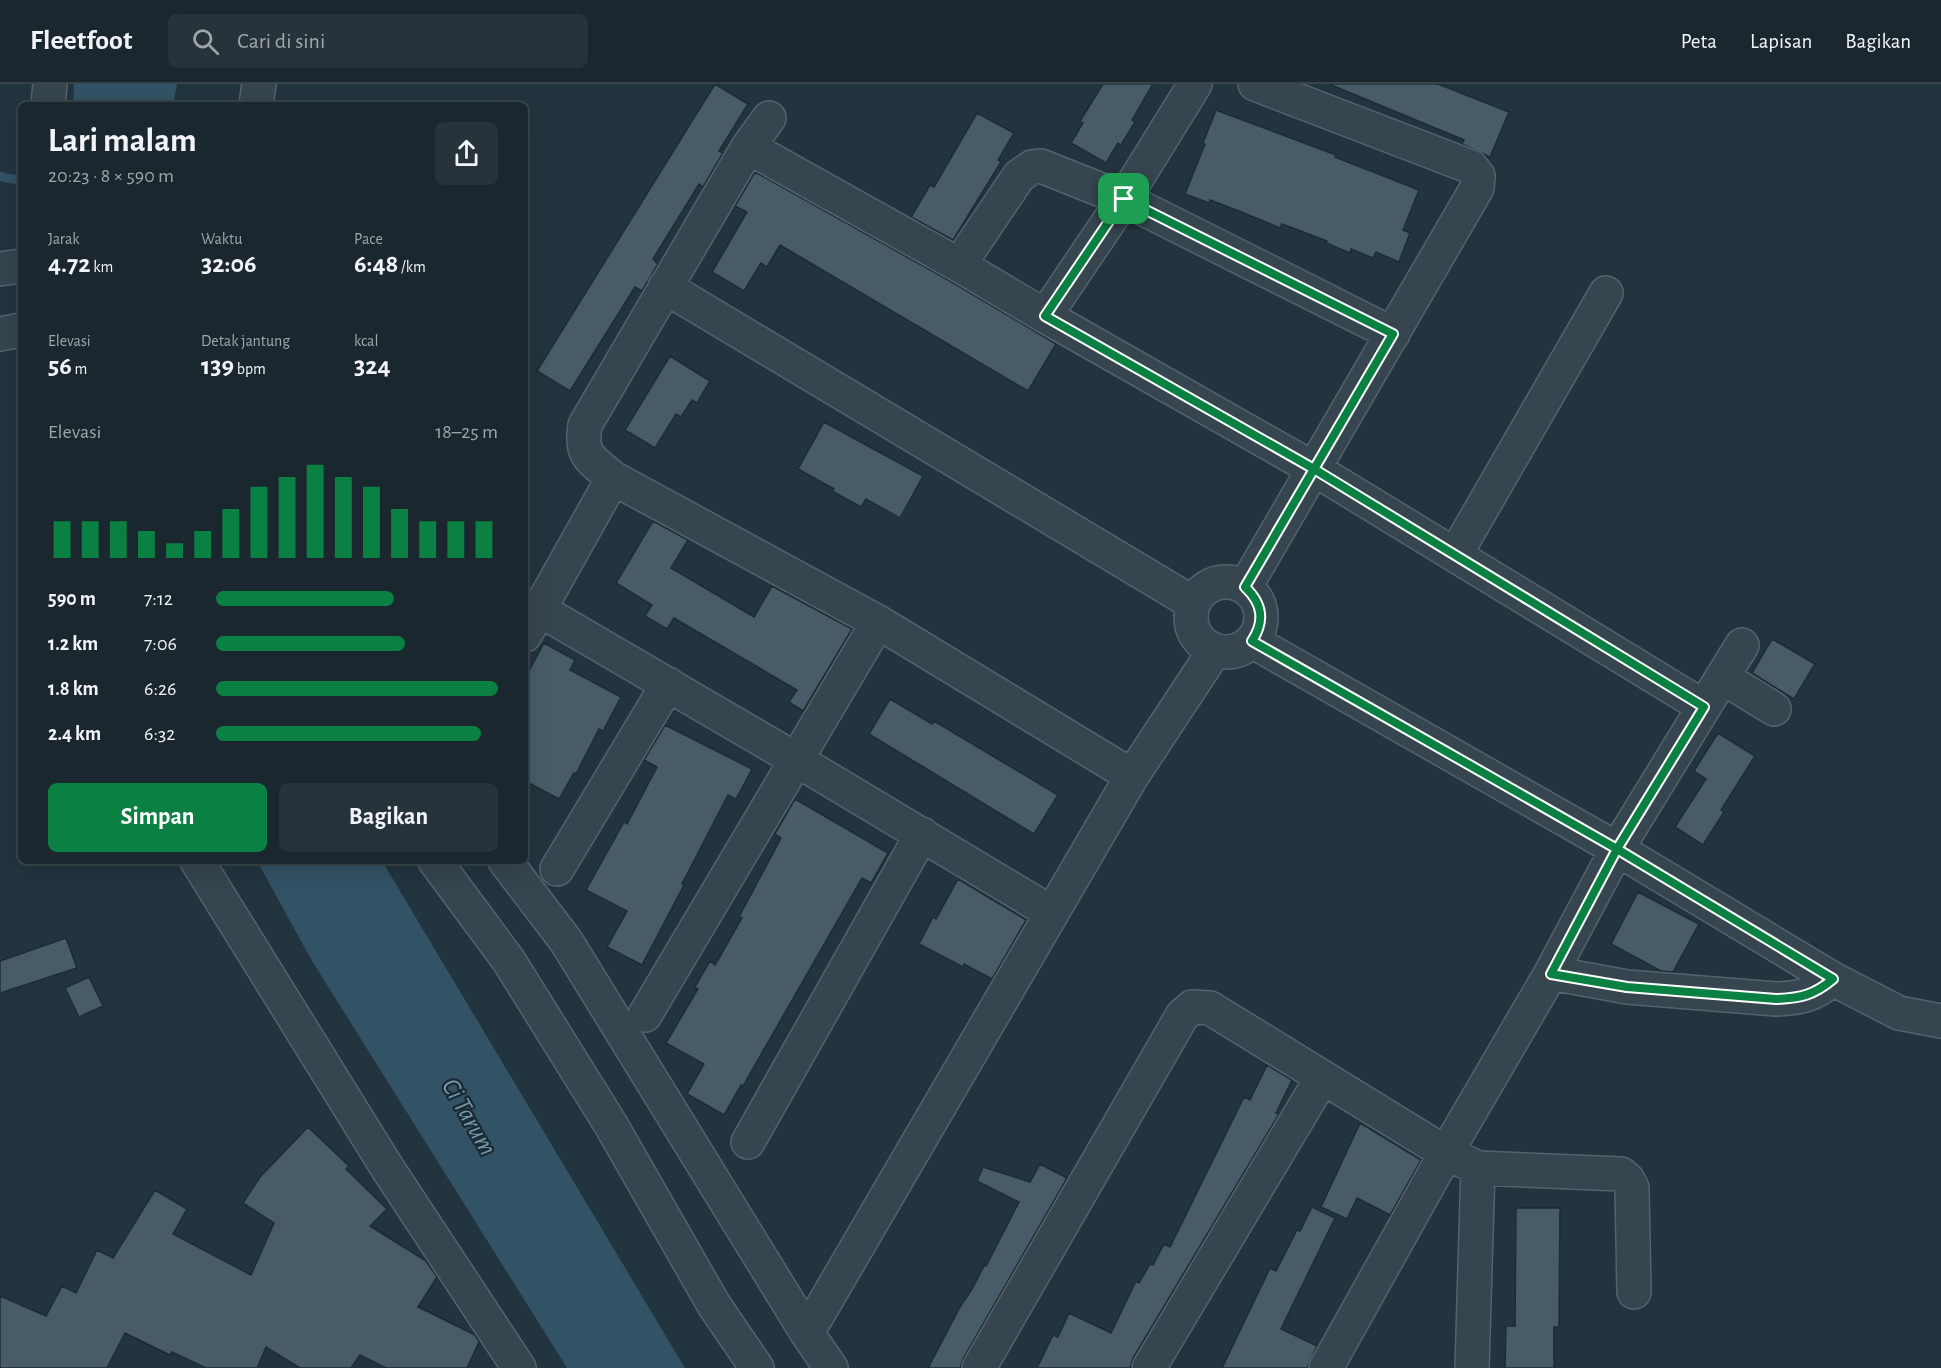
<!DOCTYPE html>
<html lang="id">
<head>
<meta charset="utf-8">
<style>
	:root { --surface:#1a272e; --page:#27333a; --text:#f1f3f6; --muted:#9fa5aa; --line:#38444a; --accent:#0b8043 }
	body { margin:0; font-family:"Alegreya Sans",sans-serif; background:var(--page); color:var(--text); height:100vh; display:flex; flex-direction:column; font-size:22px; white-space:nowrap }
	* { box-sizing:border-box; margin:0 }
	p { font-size:20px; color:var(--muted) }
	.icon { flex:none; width:33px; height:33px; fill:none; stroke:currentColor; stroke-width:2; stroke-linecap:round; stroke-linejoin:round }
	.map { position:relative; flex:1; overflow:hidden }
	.drawer { position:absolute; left:18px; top:18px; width:510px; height:762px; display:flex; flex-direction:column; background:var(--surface); border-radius:9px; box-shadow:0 6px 24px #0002,0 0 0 2px var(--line) }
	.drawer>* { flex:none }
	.pin { position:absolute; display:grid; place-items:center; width:51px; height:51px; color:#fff; margin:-26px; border-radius:12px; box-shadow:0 3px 9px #0006 }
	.round { display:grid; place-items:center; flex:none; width:63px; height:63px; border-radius:9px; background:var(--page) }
	.overview { display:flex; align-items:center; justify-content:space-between; height:102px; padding:0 30px }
	h1 { font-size:33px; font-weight:700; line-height:45px }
	.stats { display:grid; grid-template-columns:repeat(3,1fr); gap:9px; height:102px; padding:6px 30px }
	.stats div { display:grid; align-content:center }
	.stats b { font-size:26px; font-weight:700 }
	.stats small { font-size:16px; font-weight:400 }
	.stats p { font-size:16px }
	.chart { height:168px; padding:12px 30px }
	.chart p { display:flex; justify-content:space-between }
	.chart svg { width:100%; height:108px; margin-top:6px; stroke:var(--accent); stroke-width:6 }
	.button { display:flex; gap:12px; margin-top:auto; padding:12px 30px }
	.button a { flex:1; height:69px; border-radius:9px; background:var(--accent); color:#fff; font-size:24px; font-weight:700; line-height:69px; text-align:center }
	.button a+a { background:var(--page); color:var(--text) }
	ul { padding:0 30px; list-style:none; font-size:20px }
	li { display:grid; grid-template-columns:96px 72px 1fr; align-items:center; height:45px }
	li i { height:15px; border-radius:8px; background:var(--accent) }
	header { display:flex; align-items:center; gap:36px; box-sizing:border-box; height:84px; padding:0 30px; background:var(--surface); border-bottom:2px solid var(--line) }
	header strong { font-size:28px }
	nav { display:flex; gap:33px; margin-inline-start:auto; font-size:21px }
	.search { width:420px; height:54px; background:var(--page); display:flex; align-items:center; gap:15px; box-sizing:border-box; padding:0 21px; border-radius:9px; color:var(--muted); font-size:22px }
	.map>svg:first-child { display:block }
	.water { fill:#325265 }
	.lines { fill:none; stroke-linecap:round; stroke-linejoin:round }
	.stream { stroke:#325265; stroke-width:9 }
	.building { fill:#475c68; stroke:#1d2c35; stroke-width:1.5 }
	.minor-casing { stroke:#54636c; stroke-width:36 }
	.minor { stroke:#36454e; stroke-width:33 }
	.route-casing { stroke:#fff; stroke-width:12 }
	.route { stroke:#0b8043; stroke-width:8 }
	.labels { text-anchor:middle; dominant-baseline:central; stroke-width:4.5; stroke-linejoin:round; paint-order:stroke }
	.water-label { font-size:26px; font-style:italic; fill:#7098af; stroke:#1b2a33 }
</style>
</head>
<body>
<header>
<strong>Fleetfoot</strong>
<div class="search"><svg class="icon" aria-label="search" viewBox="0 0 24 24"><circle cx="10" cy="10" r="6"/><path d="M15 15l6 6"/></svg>Cari di sini</div>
<nav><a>Peta</a><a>Lapisan</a><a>Bagikan</a></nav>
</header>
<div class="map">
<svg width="1941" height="1284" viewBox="0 0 1941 1284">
	<rect width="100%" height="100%" fill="#22343e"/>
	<path class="water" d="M 74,0 L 177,0 L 173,21 L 73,21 Z
		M 257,777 L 382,777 L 685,1284 L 567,1284 L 312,877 Z"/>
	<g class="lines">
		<path class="stream" d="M 0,92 L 5,94 L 21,96"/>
	</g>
	<path class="building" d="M 715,0 L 748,20 L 719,67 L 723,69 L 703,103 L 699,100 L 653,175 L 658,180 L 642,207 L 635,203 L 570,307 L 537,287 Z
		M 1103,0 L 1153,0 L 1132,36 L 1135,38 L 1121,61 L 1118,59 L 1106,79 L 1071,59 L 1083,39 L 1080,37 Z
		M 1329,0 L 1438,0 L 1509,28 L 1490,73 L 1462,60 L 1464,56 Z
		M 1216,26 L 1336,71 L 1335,73 L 1419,106 L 1403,146 L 1410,149 L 1399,178 L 1376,168 L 1373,174 L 1351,165 L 1350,169 L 1326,159 L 1327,157 L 1282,140 L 1280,144 L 1239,127 L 1210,116 L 1209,119 L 1185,110 L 1205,60 L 1203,59 Z
		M 977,29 L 1014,49 L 998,76 L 1001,78 L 953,156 L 911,133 L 930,101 L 934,103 Z
		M 755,88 L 950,197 L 1056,260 L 1028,307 L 780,161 L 767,183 L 761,179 L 744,207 L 712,188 L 747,128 L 735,122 Z
		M 670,272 L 710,297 L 697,319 L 692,316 L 681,333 L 676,330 L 655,364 L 625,346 Z
		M 824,338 L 923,392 L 900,434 L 866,415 L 861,423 L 832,407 L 834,405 L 798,385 Z
		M 653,437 L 688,456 L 671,484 L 754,533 L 772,502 L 852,545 L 803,627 L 789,618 L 797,606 L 674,534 L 667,545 L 645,532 L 652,521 L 616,499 Z
		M 1772,555 L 1815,580 L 1794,615 L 1752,589 Z
		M 544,559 L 575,576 L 570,586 L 621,613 L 603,647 L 599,645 L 576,690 L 574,689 L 559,715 L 525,697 L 525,594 Z
		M 890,615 L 932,640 L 934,637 L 1058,711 L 1034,750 L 869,650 Z
		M 665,641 L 752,685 L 736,715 L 728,711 L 682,800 L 684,801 L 642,881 L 607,863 L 627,827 L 586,806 L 624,738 L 627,740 L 657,683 L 644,676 Z
		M 1718,649 L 1755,672 L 1721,726 L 1724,728 L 1703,761 L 1675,743 L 1706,695 L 1694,687 Z
		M 795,715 L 888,769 L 871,799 L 862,794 L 743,1002 L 741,1001 L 724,1031 L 687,1010 L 704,980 L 666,959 L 698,905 L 695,903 L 710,877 L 715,881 L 742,834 L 739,833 L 781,754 L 775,750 Z
		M 958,795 L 1026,836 L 992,895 L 964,880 L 963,883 L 919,860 L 933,833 L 936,835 Z
		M 1638,808 L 1699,840 L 1673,888 L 1661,887 L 1611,860 Z
		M 66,854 L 77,884 L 0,909 L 0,877 Z
		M 89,893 L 103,922 L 79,933 L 65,904 Z
		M 1267,981 L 1292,996 L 1276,1029 L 1279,1030 L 1133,1274 L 1130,1284 L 1037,1284 L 1053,1251 L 1058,1253 L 1069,1229 L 1111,1249 L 1136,1197 L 1139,1199 L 1150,1180 L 1153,1181 L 1164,1160 L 1170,1163 L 1244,1013 L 1250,1016 Z
		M 1360,1039 L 1421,1076 L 1390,1131 L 1357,1114 L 1347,1135 L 1321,1123 Z
		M 308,1043 L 349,1082 L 346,1085 L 387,1125 L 370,1142 L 426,1177 L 437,1193 L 418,1223 L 475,1251 L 479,1258 L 467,1284 L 386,1284 L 360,1271 L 351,1284 L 300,1284 L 266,1263 L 257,1284 L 206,1284 L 172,1268 L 170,1271 L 125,1249 L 107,1284 L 0,1284 L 0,1212 L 46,1232 L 62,1202 L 76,1209 L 97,1166 L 113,1174 L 155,1106 L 187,1125 L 173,1150 L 251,1191 L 274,1139 L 243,1119 L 260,1093 Z
		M 1040,1080 L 1067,1094 L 963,1275 L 960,1284 L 928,1284 L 960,1223 L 972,1205 L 984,1182 L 986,1182 L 1019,1118 L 977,1097 L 983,1083 L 1030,1098 Z
		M 1312,1123 L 1335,1134 L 1281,1245 L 1317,1262 L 1307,1284 L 1222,1284 L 1270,1184 L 1276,1187 L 1297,1146 L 1300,1147 Z
		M 1516,1124 L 1560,1124 L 1559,1243 L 1554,1243 L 1554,1284 L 1505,1284 L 1506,1242 L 1515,1242 Z"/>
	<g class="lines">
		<g class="minor-casing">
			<path id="minor" d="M 48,21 L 50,0
				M 256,21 L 259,0
				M 748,63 L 769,34
				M 959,181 L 1019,92 L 1032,83 L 1041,82 L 1124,115 L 1393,250
				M 0,185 L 21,182
				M 665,203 L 1193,519
				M 1045,232 L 1314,385 L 1704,623
				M 0,250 L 21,246
				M 613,394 C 591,375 580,373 585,341 L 748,63 L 959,181 L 1045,232 L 1124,115 L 1195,0
				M 1455,471 L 1606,209
				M1191 533a35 35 0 1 1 70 0a35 35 0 1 1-70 0Z
				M 1245,503 L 1477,104 L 1478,92 L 1471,83 L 1255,0
				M 540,526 L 795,675 L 1052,829 L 1132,692 L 1215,566
				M 525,551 L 613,394 L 878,538 L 1132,692
				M 1252,557 L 1617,765 L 1833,895 L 1899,929 L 1941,937
				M 1722,593 L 1774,625
				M 197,777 L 388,1085 L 519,1284
				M 435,777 L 509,877 L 611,1041 L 714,1221 L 757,1284
				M 505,777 L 566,857 L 807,1249
				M 557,785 L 668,600
				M 1551,889 L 1627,903 L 1776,915 C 1801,914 1814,911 1833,895
				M 645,931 L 878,538
				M 748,1058 L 922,750
				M 1478,1084 L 1621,1090 L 1628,1096 L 1632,1104 L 1634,1208
				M 831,1284 L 807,1249 L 1052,829
				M 979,1284 L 1182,932 L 1192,923 L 1210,924 L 1446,1069 L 1478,1084 L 1472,1284
				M 1149,1284 L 1322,994
				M 1326,1284 L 1446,1069 L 1551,889 L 1617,765 L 1742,561"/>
		</g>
		<use href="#minor" class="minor"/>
	</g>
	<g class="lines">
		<g class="route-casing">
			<path id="route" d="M 1124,115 L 1045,232 L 1314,385 L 1245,503 C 1263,520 1265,537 1252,557 L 1617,765 L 1551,890 L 1627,903 L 1776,915 C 1801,914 1814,911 1833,895 L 1617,765 L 1704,623 L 1314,385 L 1393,250 L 1124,115"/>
		</g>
		<use href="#route" class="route"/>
	</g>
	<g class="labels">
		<g class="water-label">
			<text transform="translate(469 1033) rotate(60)">Ci Tarum</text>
		</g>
	</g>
</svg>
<div class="pin" style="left:1124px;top:115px;background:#1e9e55"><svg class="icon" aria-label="arrive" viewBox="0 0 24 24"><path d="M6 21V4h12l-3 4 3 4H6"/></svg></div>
<section class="drawer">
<div class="overview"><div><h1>Lari malam</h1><p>20:23 · 8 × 590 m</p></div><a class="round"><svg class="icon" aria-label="share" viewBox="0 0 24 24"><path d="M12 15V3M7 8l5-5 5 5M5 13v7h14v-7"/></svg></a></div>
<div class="stats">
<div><p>Jarak</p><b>4.72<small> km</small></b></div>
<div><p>Waktu</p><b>32:06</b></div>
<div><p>Pace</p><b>6:48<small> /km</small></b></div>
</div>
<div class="stats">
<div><p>Elevasi</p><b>56<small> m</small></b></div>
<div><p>Detak jantung</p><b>139<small> bpm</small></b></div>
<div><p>kcal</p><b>324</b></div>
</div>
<div class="chart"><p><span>Elevasi</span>18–25 m</p>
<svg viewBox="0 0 160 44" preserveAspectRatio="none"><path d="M5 44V29M15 44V29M25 44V29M35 44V33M45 44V38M55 44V33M65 44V24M75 44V15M85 44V11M95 44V6M105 44V11M115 44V15M125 44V24M135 44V29M145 44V29M155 44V29"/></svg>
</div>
<ul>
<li><b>590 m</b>7:12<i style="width:63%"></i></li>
<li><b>1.2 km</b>7:06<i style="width:67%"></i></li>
<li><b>1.8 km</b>6:26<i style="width:100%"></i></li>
<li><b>2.4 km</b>6:32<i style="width:94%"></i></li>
</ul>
<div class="button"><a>Simpan</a><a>Bagikan</a></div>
</section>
</div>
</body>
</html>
